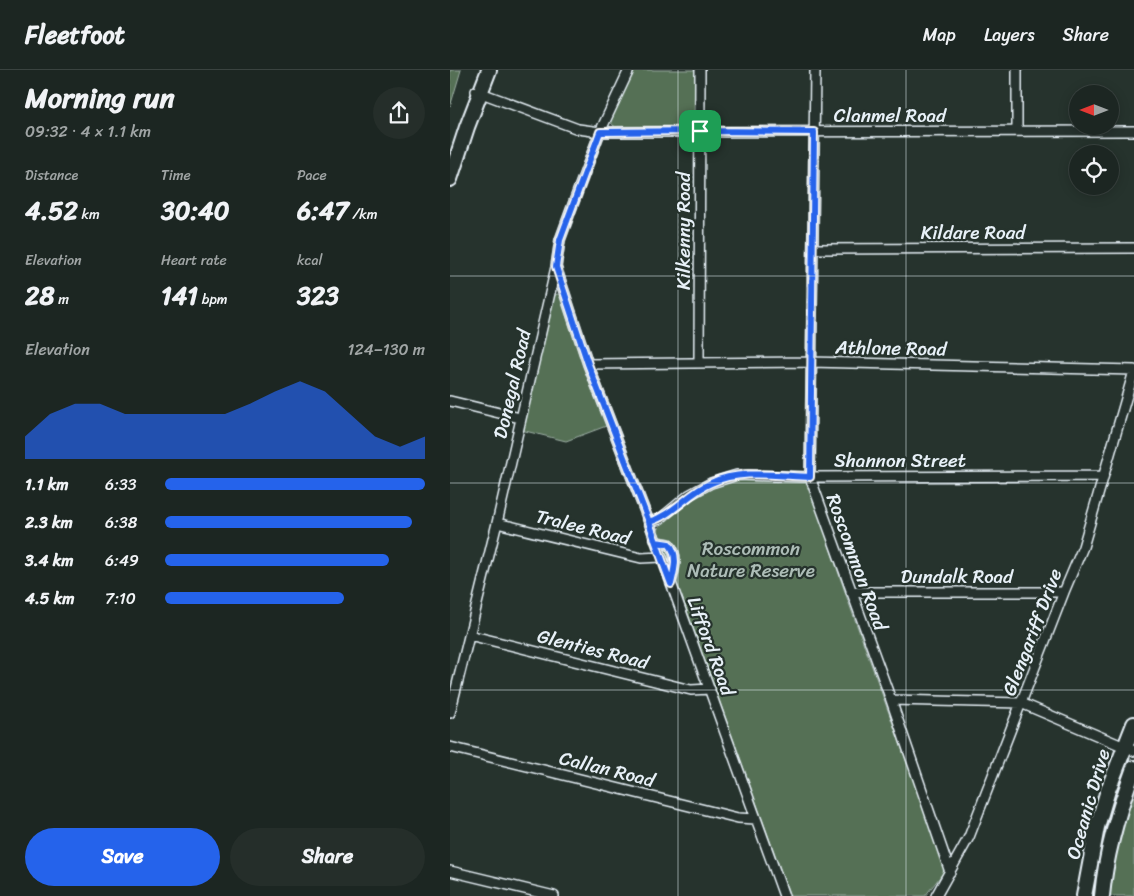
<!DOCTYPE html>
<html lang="en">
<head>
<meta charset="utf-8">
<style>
	:root { --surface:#1c2622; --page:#252e2a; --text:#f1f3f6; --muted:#a0a5a5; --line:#3a4340; --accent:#2563eb }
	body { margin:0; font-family:Sriracha,sans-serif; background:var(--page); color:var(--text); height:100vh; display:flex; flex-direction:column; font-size:19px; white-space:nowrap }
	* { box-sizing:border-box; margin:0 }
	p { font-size:16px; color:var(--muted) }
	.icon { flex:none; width:28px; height:28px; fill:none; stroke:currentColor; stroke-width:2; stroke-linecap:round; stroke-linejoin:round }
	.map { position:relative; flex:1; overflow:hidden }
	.sheet { display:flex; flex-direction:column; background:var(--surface); width:450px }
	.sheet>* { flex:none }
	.needle { width:32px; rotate:270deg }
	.tools { position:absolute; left:619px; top:15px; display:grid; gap:10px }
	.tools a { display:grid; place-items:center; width:50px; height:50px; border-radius:50%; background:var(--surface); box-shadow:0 2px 12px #0003,0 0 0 1px var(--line); font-size:25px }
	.pin { position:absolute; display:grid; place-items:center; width:42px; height:42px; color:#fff; margin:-21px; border-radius:10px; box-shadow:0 2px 8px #0006 }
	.round { display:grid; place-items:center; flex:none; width:52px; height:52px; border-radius:26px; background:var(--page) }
	.head { display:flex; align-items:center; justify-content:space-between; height:85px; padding:0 25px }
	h1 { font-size:28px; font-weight:700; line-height:38px }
	.figures { display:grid; grid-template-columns:repeat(3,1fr); gap:8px; height:85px; padding:5px 25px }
	.figures div { display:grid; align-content:center }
	.figures b { font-size:25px; font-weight:700 }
	.figures small { font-size:14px; font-weight:400 }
	.figures p { font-size:14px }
	.chart { height:140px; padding:10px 25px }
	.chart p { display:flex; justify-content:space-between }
	.chart svg { width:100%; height:90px; margin-top:5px; fill:var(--accent); opacity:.7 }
	.cta { display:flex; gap:10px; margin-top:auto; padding:10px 25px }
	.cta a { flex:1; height:58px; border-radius:30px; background:var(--accent); color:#fff; font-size:20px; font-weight:700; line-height:58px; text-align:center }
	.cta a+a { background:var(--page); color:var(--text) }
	ul { padding:0 25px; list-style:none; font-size:16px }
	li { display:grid; grid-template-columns:80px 60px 1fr; align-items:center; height:38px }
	li i { height:12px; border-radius:6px; background:var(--accent) }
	header { display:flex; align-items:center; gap:30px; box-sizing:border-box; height:70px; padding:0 25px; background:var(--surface); border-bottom:1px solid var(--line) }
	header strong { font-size:24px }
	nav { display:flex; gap:28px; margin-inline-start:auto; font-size:18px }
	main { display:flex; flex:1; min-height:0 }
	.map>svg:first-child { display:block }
	.green { fill:#556f55; stroke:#9eb0a6 }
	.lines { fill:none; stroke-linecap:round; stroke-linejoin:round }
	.minor-casing { stroke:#e8f1f8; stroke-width:12 }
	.primary-casing { stroke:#e8f1f8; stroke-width:18 }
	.minor { stroke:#26332d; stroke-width:9 }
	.primary { stroke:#26332d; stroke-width:14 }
	.route-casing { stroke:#fff; stroke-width:10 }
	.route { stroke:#2563eb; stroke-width:6 }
	.grid { fill:none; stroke:#e8f1f8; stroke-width:1; stroke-opacity:0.55 }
	.labels { text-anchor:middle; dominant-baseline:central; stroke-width:4.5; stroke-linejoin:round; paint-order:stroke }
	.street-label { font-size:19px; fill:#e8f1f8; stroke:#26332d }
	.park-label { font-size:19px; fill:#adbdb7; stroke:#26332d }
</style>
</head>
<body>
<header>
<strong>Fleetfoot</strong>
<nav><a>Map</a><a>Layers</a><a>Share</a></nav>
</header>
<main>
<section class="sheet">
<div class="head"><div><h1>Morning run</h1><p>09:32 · 4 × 1.1 km</p></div><a class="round"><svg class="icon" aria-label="share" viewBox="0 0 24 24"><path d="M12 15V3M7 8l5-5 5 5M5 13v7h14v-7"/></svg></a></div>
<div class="figures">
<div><p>Distance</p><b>4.52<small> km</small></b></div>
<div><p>Time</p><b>30:40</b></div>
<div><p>Pace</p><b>6:47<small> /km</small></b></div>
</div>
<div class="figures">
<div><p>Elevation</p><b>28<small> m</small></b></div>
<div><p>Heart rate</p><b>141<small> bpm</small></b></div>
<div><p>kcal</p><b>323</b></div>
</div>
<div class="chart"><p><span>Elevation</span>124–130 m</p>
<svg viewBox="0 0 160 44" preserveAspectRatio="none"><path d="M0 44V33L10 22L20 17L30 17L40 22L50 22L60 22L70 22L80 22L90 17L100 11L110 6L120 11L130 22L140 33L150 38L160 33V44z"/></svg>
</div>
<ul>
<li><b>1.1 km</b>6:33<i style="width:100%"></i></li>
<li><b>2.3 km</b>6:38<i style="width:95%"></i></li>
<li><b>3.4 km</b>6:49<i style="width:86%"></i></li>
<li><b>4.5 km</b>7:10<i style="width:69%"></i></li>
</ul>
<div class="cta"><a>Save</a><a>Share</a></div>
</section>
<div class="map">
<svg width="684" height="826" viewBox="0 0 684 826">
	<rect width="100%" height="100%" fill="#26332d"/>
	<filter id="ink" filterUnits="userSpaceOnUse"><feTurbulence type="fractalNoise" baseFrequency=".02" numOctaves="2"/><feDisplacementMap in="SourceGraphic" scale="10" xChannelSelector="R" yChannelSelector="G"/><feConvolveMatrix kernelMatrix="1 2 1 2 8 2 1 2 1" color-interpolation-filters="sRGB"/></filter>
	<g filter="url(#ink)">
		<path class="green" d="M 0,0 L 11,0 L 0,37 Z
			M 185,0 L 246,0 L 246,49 L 244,54 L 238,57 L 166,57 C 161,54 160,52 160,47 Z
			M 107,224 L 112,226 L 159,355 L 116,371 L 71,360 L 104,226 Z
			M 284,410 L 355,411 L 359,415 L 397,528 L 494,794 L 493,803 L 475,826 L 340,826 L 208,461 L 211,453 L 241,429 L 256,419 Z
			M 684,705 L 684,826 L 656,826 L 657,808 Z"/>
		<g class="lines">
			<g class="minor-casing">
				<path id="minor" d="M 365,0 L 360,407 L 441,630 L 500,802
					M 567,0 L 567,61
					M 26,21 L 128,59 L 150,62 L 684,61
					M 363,179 L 684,178
					M 106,197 L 138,294 L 199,452 L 334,826
					M 249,292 L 250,0
					M 138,294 L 361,292 L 684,300
					M 0,331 L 70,348
					M 199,452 L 210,449 L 239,425 L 261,413 L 287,405 L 360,407 L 653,406
					M 47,453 L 191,488 L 211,487
					M 206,472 L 219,474 C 229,485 224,500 221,513
					M 401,522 L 614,522
					M 19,565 L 241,620 L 260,619
					M 441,630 L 571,633 L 684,681
					M 0,643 L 47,453 L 106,197 L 110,170 L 129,118 L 150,62 L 179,0
					M 0,677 L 288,748 L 306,749
					M 0,801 L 104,826
					M 486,826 L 519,767 L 614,522 L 633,477 L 684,301"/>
			</g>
			<g class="primary-casing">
				<path id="primary" d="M 0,109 L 17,57 L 39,0
					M 634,826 L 647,757 L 658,720 L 684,654
					M 652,826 C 656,781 669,739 684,698"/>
			</g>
			<use href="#minor" class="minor"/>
			<use href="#primary" class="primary"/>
		</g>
	</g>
	<g class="lines" filter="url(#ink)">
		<g class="route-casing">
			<path id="route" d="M 250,61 L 150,62 L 110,170 L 106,197 L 138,294 L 199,452 C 206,473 213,493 221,514 C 224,501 229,485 219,474 L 206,472 L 199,452 C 223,445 238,423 261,413 C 290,399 328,406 360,407 L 364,62 L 250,61"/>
		</g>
		<use href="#route" class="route"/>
	</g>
	<path class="grid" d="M 228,0 L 228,826M 456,0 L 456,826M 0,206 L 684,206M 0,413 L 684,413M 0,620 L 684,620"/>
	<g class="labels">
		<g class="street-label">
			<text x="440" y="45">Clanmel Road</text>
			<text transform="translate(233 161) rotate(-90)">Kilkenny Road</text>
			<text x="523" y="162">Kildare Road</text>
			<text transform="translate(441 278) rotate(1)">Athlone Road</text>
			<text transform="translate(62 314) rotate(-77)">Donegal Road</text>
			<text x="450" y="390">Shannon Street</text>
			<text transform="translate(133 457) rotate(14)">Tralee Road</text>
			<text transform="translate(407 492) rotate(70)">Roscommon Road</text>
			<text x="507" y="506">Dundalk Road</text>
			<text transform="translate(582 562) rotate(-69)">Glengariff Drive</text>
			<text transform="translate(261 576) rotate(70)">Lifford Road</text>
			<text transform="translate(143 579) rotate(14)">Glenties Road</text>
			<text transform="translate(157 699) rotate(14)">Callan Road</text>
			<text transform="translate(638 734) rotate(-74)">Oceanic Drive</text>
		</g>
		<g class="park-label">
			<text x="301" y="478">Roscommon<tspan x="301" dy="22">Nature Reserve</tspan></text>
		</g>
	</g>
</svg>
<div class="tools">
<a><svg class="needle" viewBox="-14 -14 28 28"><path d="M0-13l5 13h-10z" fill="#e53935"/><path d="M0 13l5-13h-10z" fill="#a0a5a5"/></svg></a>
<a><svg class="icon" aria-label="locate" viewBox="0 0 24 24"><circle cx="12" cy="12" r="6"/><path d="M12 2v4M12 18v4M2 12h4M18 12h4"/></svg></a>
</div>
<div class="pin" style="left:250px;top:61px;background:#1e9e55"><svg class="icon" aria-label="arrive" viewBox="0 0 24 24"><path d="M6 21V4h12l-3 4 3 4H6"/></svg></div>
</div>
</main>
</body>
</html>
